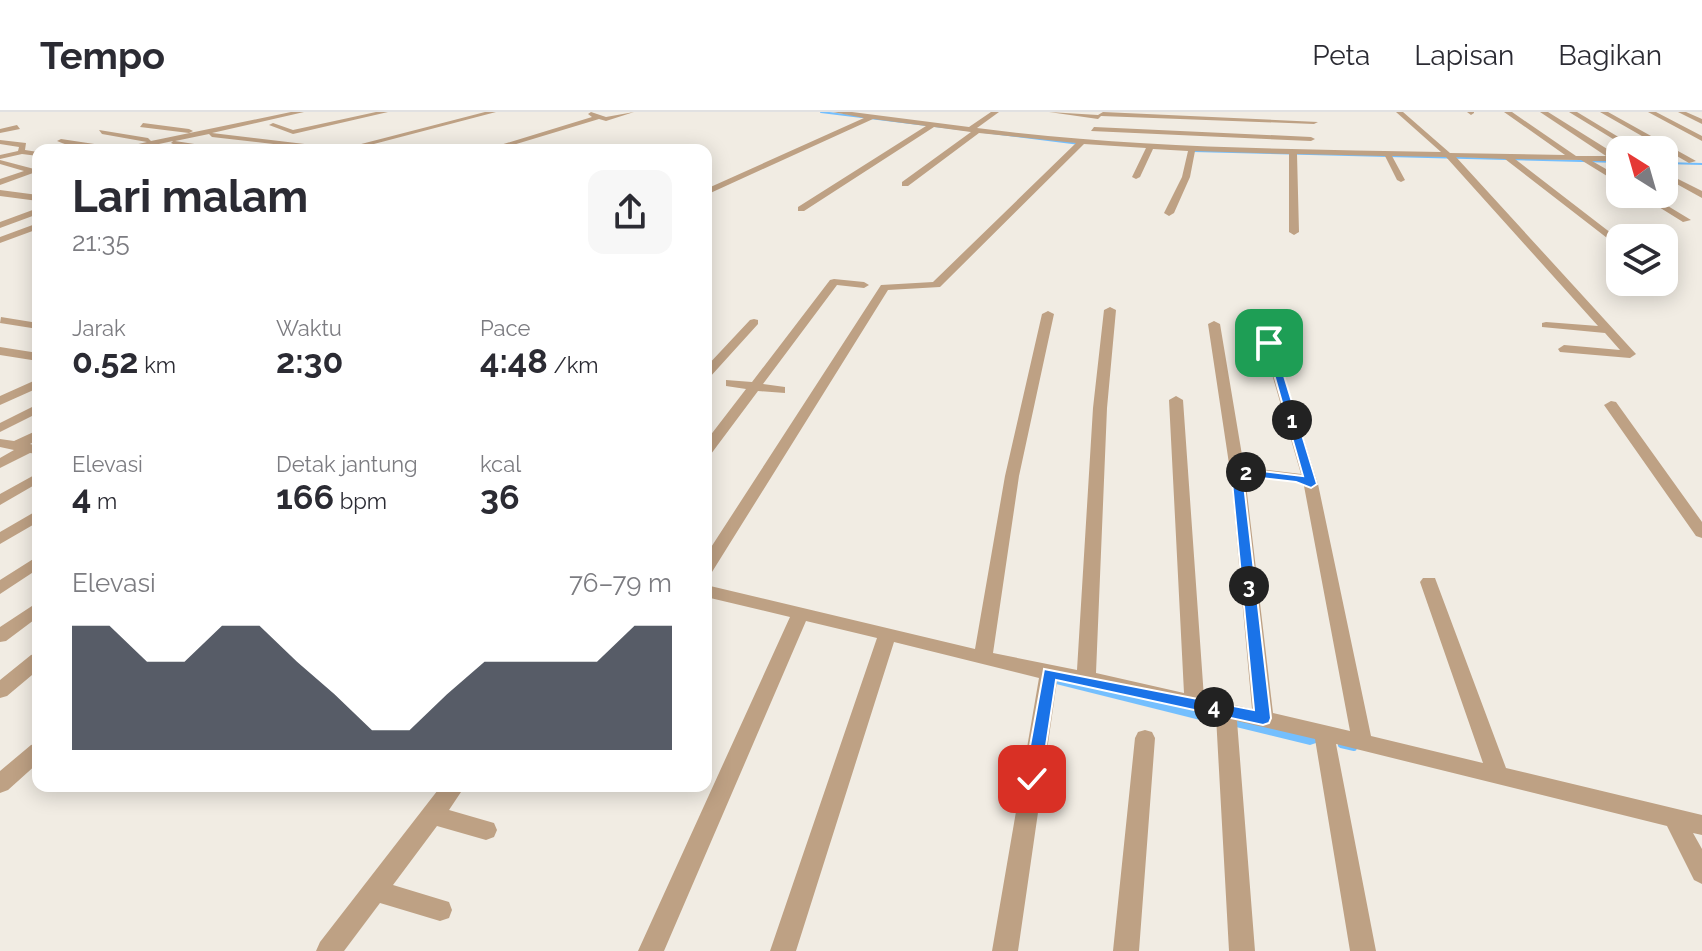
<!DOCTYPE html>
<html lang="id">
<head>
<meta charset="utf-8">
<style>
	:root { --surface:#fff; --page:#f7f7f7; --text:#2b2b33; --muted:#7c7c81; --line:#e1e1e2; --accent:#111827 }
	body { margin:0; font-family:Raleway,sans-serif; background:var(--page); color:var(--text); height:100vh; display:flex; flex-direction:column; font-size:30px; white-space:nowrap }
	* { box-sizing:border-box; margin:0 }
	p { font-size:26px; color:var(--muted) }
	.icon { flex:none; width:44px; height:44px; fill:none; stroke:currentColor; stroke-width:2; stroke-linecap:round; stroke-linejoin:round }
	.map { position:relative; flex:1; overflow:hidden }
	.drawer { position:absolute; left:32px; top:32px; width:680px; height:648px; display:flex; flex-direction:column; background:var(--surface); border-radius:16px; box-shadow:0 4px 20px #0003 }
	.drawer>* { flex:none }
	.needle { width:52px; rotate:323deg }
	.buttons { position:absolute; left:1606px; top:24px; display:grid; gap:16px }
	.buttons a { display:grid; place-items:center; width:72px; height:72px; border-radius:16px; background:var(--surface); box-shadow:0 4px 20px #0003; font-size:40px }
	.pin { position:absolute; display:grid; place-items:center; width:68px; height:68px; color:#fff; margin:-34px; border-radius:16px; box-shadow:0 4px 12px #0006 }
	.km { position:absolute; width:40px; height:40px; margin:-20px; border-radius:50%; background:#222; color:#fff; font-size:22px; line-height:40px; text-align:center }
	.round { display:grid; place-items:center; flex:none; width:84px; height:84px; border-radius:16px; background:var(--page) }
	.head { display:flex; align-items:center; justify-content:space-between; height:136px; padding:0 40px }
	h1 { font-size:44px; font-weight:700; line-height:60px }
	.stats { display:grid; grid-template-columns:repeat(3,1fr); gap:12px; height:136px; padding:8px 40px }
	.stats div { display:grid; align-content:center }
	.stats b { font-size:34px; font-weight:700 }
	.stats small { font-size:22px; font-weight:400 }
	.stats p { font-size:22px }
	.chart { height:224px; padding:16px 40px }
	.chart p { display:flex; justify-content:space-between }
	.chart svg { width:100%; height:144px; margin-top:8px; fill:var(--accent); opacity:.7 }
	header { display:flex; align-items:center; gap:48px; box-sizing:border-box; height:112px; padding:0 40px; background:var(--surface); border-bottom:2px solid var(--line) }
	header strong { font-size:38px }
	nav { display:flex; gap:44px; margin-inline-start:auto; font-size:28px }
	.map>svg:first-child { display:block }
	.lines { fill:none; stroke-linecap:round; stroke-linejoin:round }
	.stream-far1 { stroke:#74bffe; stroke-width:2 }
	.stream { stroke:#74bffe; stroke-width:6 }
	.canal { fill:#74bffe; fill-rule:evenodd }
	.street { fill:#bea184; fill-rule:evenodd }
	.route { fill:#1a73e8; stroke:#fff; stroke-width:2 }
</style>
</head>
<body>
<header>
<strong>Tempo</strong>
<nav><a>Peta</a><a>Lapisan</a><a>Bagikan</a></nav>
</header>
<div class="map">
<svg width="1702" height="839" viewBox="0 0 1702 839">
	<rect width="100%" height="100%" fill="#f1ece3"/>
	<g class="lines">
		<path class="stream-far1" d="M 821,0 L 1080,32
			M 1193,39 L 1620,50
			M 1664,51 L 1702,52"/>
		<path class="stream" d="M 1341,633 L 1354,636"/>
		<path class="canal" d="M 1062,562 L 1212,597 L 1218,599 L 1221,604 L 1218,609 L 1212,611 L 1056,572 L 1054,568 L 1056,564 Z
			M 1242,603 L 1310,619 L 1316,621 L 1319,626 L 1316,631 L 1310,633 L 1236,615 L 1233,610 L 1236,605 Z"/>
		<path class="street" d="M 291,0 L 304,0 L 212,21 L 313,33 L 316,37 L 212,25 L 209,22 L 175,29 L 233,38 L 175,33 L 171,31 L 173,29 C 136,37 92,45 57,29 L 61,27 L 121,36 L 147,30 L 102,22 L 99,18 L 148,26 L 151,29 Z
			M 376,0 L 388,0 L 293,22 L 269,13 L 273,11 L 293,18 Z
			M 485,0 L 496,0 L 351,38 L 338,38 Z
			M 591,0 L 606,5 L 634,0 L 606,9 L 599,7 L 496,38 L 484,38 L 592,5 L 588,2 Z
			M 833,0 L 852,0 L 969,15 L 991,0 L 999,0 L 977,16 C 1131,36 1286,37 1441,40 L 1396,0 L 1403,0 L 1450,41 L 1565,43 L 1504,0 L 1512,0 L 1576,44 L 1606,44 L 1540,0 L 1548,0 L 1620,45 L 1620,49 L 1592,49 L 1620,65 L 1620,72 L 1581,48 L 1515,47 L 1620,128 L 1620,136 L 1505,47 L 1456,45 L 1636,242 L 1630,246 L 1560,240 L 1558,237 L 1564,233 L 1620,238 L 1605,221 L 1542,215 L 1542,211 L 1546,210 L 1598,214 L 1446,45 L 1392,44 L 1405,68 L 1401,70 L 1397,68 L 1385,44 L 1297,42 L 1299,120 L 1294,123 L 1289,120 L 1289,42 L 1195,39 L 1190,65 L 1174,101 L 1169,104 L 1164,101 L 1182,65 L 1188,39 L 1153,37 L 1140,65 L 1136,67 L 1132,65 L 1146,36 L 1084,32 L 940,175 L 888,178 L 712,460 L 706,461 L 706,443 L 881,173 L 933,170 L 1076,31 L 979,21 L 908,74 L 902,74 L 902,70 L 971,20 L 934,15 L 804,99 L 798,99 L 798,95 L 926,14 L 873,7 L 706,83 L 706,77 L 864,6 Z
			M 1049,0 L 1098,3 L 1103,0 L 1318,10 L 1314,12 L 1101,4 L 1098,7 Z
			M 1467,0 L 1474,0 L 1474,1 L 1471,3 Z
			M 1569,0 L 1577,0 L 1640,38 L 1631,38 Z
			M 1600,0 L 1608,0 L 1696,49 L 1689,51 Z
			M 1648,0 L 1656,0 L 1702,24 L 1702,29 Z
			M 1678,0 L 1686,0 L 1702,7 L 1702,12 Z
			M 143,11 L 189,17 L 193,19 L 189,21 L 140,15 Z
			M 17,13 L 20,17 L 0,21 L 0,17 Z
			M 1094,15 L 1311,25 L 1315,27 L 1311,29 L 1091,19 Z
			M 0,28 L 26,31 L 25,38 L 38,40 L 38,44 L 22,42 L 0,47 L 0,43 L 18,39 L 19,35 L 0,32 Z
			M 0,48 L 38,58 L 38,62 L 33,61 L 0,73 L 0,67 L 24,59 L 0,52 Z
			M 1664,60 L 1702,79 L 1702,86 L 1664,65 Z
			M 0,78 L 38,83 L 38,89 L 0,84 Z
			M 1638,82 L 1648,82 L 1691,108 L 1683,110 Z
			M 38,96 L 38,102 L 0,116 L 0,110 Z
			M 38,111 L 38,117 L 0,131 L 0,125 Z
			M 834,167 L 864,170 L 869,173 L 864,176 L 837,173 L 763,272 L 785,275 L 785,281 L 758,279 L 711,342 L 706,343 L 706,329 L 746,277 L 726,274 L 726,268 L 752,270 L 830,168 Z
			M 1110,195 L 1116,198 L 1107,296 L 1096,561 L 1184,581 L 1169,288 L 1176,284 L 1183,288 L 1204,586 L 1252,597 L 1231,365 L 1208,212 L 1214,209 L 1220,212 L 1244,355 L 1301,362 L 1263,231 L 1269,227 L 1273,228 L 1318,372 L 1371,624 L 1483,651 L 1420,470 L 1423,466 L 1435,466 L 1506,656 L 1702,703 L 1702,723 L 1693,721 L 1702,737 L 1702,772 L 1694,768 L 1667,714 L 1336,632 L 1376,839 L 1350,839 L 1315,627 L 1237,609 L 1255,839 L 1229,839 L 1216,604 L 1086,573 L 1057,569 L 1018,839 L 992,839 L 1039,566 L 894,530 L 796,839 L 770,839 L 877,526 L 806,509 L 664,839 L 638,839 L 790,505 L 706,485 L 706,473 L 975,537 L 1005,364 L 1042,202 L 1048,199 L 1054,202 L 1019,364 L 993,541 L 1077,558 L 1093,296 L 1104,198 ZM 1245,364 L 1296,370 L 1304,374 L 1350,619 L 1273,601 Z
			M 1,205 L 38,211 L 38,217 L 0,211 Z
			M 754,207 L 758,208 L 758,212 L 710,265 L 706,266 L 706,255 L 750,208 Z
			M 0,235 L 38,241 L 38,249 L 0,243 Z
			M 38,267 L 38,276 L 0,293 L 0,284 Z
			M 1611,289 L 1616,290 L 1702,410 L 1702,426 L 1696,424 L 1604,293 Z
			M 38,292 L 38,301 L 0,320 L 0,311 Z
			M 38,318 L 38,328 L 30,332 L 38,334 L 38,342 L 30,341 L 0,356 L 0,346 L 14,338 L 0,335 L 0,327 L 14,329 Z
			M 38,361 L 38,371 L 0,393 L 0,382 Z
			M 38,398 L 38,410 L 0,432 L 0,420 Z
			M 38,444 L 38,457 L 0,482 L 0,468 Z
			M 38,490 L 38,505 L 6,529 L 0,530 L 0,515 Z
			M 38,541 L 38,558 L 7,584 L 0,586 L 0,568 L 31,543 Z
			M 1145,618 L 1152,620 L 1155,626 L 1139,839 L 1113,839 L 1135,626 L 1138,620 Z
			M 38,631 L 38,651 L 8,678 L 0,681 L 0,659 L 31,633 Z
			M 441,674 L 465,674 L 449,698 L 494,711 L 497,718 L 494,725 L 486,728 L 437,714 L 393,773 L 449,790 L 452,798 L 449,806 L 440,809 L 380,791 L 344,839 L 316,839 L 320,830 Z"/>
	</g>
	<path class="route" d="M 1269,228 L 1274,231 L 1317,372 L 1311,376 L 1296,370 L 1243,364 L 1271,606 L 1269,611 L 1263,613 L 1056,568 L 1041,667 L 1038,672 L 1026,672 L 1024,667 L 1044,557 L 1254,598 L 1231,359 L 1237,356 L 1303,364 L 1265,231 Z"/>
</svg>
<div class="buttons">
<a><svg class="needle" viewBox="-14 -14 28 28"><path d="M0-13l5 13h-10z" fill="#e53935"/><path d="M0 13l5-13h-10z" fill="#7c7c81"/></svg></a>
<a><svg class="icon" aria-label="layers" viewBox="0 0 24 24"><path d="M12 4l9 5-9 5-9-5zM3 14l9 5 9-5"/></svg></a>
</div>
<div class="pin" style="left:1269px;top:231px;background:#1e9e55"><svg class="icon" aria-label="arrive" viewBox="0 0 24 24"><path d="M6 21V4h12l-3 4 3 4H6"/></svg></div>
<div class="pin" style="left:1032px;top:667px;background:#d93025"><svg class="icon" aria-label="check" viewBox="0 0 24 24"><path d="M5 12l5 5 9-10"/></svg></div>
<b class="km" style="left:1292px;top:308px">1</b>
<b class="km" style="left:1246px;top:360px">2</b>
<b class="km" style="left:1249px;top:474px">3</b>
<b class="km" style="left:1214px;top:595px">4</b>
<section class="drawer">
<div class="head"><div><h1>Lari malam</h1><p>21:35</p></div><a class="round"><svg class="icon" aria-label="share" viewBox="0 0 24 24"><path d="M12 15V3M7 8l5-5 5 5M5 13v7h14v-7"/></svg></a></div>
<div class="stats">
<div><p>Jarak</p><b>0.52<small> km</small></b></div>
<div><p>Waktu</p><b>2:30</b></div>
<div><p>Pace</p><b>4:48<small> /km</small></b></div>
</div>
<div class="stats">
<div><p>Elevasi</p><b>4<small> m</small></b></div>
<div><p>Detak jantung</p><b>166<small> bpm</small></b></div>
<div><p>kcal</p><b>36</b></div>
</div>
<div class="chart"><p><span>Elevasi</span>76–79 m</p>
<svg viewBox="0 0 160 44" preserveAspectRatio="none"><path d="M0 44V6L10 6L20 17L30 17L40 6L50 6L60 17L70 27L80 38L90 38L100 27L110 17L120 17L130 17L140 17L150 6L160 6V44z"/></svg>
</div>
</section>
</div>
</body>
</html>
